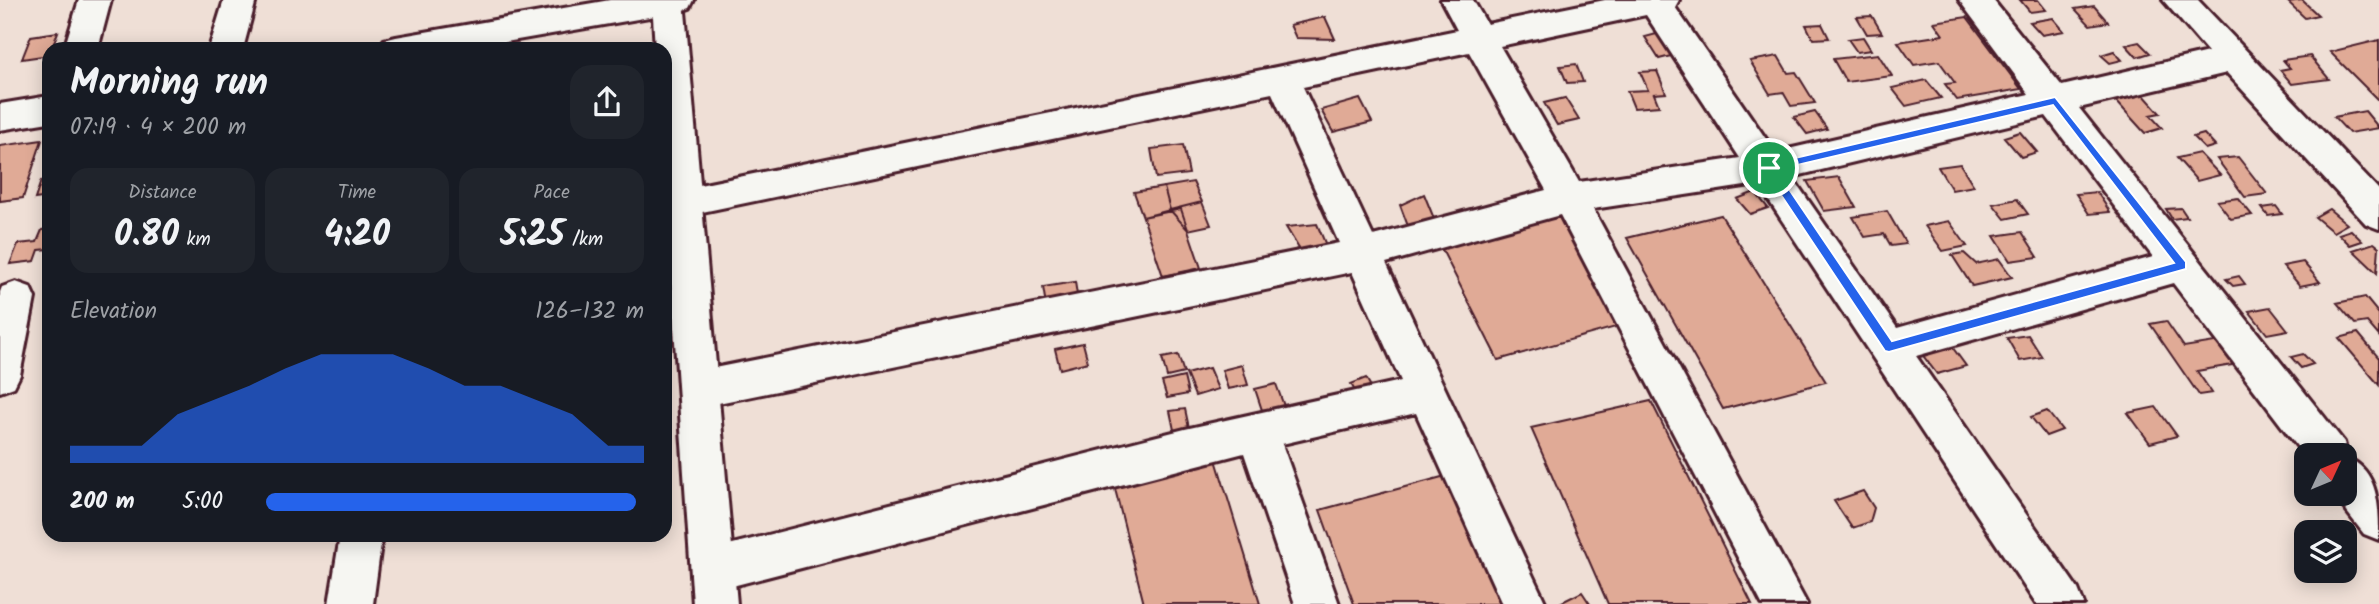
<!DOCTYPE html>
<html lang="en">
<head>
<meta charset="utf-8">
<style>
	:root { --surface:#171b24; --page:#20242c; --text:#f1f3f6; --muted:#9ea1a6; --accent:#2563eb }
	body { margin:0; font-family:Kalam,sans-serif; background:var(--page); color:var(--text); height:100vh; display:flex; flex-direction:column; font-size:26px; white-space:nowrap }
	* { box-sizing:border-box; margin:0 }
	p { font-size:23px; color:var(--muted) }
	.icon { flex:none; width:38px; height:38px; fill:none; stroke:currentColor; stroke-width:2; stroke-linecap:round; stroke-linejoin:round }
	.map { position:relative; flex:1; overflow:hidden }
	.panel { position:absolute; left:42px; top:42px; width:630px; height:500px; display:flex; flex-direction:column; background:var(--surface); border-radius:21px; box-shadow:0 4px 18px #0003 }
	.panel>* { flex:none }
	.needle { width:46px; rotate:46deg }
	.fabs { position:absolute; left:2294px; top:443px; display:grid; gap:14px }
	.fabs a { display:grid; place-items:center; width:63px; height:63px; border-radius:14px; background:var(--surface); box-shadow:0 4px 18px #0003; font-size:35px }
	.pin { position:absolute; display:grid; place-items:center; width:60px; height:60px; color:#fff; margin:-30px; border:4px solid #fff; border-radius:50%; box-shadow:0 2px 7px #0007 }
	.round { display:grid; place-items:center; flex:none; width:74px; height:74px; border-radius:21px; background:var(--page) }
	.summary { display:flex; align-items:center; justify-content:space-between; height:119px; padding:0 28px }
	h1 { font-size:38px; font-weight:600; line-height:52px }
	.figures { display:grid; grid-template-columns:repeat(3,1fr); gap:10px; height:119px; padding:7px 28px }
	.figures div { display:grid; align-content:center; border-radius:18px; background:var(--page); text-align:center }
	.figures b { font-size:35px; font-weight:600 }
	.figures small { font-size:19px; font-weight:400 }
	.figures p { font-size:19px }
	.chart { height:196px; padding:14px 28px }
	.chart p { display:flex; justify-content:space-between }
	.chart svg { width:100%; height:126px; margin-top:7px; fill:var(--accent); opacity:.7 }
	ul { padding:0 28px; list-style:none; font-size:23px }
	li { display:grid; grid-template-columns:112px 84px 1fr; align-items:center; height:52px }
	li i { height:18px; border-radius:9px; background:var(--accent) }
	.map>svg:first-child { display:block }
	.building { fill:#e0aa96; stroke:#4a1f2b; stroke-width:2 }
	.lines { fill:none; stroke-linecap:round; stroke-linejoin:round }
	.street-casing { stroke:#4a1f2b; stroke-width:6 }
	.secondary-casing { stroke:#4a1f2b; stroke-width:6 }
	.street { fill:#f6f6f2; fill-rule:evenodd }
	.secondary { fill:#f6f6f2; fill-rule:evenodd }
	.route { fill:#2563eb; stroke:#fff; stroke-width:2; fill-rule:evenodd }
</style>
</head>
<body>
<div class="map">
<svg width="2379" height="604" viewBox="0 0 2379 604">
	<rect width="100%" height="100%" fill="#efdfd6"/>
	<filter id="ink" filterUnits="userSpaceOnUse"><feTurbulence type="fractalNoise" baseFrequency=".0143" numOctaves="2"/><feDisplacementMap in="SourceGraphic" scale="14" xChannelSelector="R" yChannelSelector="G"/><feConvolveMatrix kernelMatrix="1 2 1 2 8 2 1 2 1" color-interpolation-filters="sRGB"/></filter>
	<g filter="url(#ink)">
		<path class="building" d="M 2020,0 L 2038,0 L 2046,10 L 2030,12 Z
			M 2302,0 L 2318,15 L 2305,18 L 2288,2 Z
			M 2094,6 L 2108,22 L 2090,25 L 2075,9 Z
			M 1872,16 L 1882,33 L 1867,34 L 1857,17 Z
			M 1325,17 L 1335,39 L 1296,38 L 1290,25 Z
			M 1967,17 L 2021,89 L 1957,100 L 1945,84 L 1955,83 L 1939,61 L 1914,65 L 1898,42 L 1943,35 L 1934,22 Z
			M 2053,18 L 2064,31 L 2042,35 L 2030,22 Z
			M 1822,24 L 1829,38 L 1813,39 L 1806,25 Z
			M 1672,30 L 1687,52 L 1659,59 L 1645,37 Z
			M 58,32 L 49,55 L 22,59 L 31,36 Z
			M 1863,37 L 1871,50 L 1857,52 L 1848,39 Z
			M 2379,40 L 2379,101 L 2330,52 Z
			M 2139,42 L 2150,53 L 2137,57 L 2126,45 Z
			M 2114,51 L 2122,60 L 2110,63 L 2101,55 Z
			M 1878,54 L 1892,76 L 1846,82 L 1833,59 Z
			M 1778,56 L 1788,73 L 1796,72 L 1815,103 L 1791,106 L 1783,92 L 1770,94 L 1750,61 Z
			M 2310,56 L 2329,79 L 2292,84 L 2280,70 L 2290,68 L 2283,60 Z
			M 1576,64 L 1583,82 L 1567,83 L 1560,66 Z
			M 1657,71 L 1666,93 L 1654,94 L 1659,106 L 1634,108 L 1627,91 L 1648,90 L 1640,72 Z
			M 1926,80 L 1941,98 L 1906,106 L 1892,88 Z
			M 2143,94 L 2160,113 L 2150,115 L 2162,128 L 2145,133 L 2116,101 Z
			M 1565,98 L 1579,120 L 1557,125 L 1544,103 Z
			M 1360,99 L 1372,122 L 1333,132 L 1321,110 Z
			M 2365,111 L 2379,128 L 2349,133 L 2334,117 Z
			M 1815,112 L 1827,129 L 1807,134 L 1794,117 Z
			M 2020,132 L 2037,152 L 2021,157 L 2004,137 Z
			M 2204,134 L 2215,146 L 2205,149 L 2193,137 Z
			M 42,140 L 23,198 L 0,201 L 0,146 Z
			M 1183,145 L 1189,174 L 1156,178 L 1151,149 Z
			M 2199,153 L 2220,175 L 2197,181 L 2177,158 Z
			M 2238,157 L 2267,194 L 2245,197 L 2217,159 Z
			M 1960,164 L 1974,186 L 1952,190 L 1938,167 Z
			M 1839,177 L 1856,207 L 1824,211 L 1807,181 Z
			M 49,180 L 49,197 L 35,199 L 41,181 Z
			M 1193,182 L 1202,202 L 1170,210 L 1164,187 Z
			M 1164,187 L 1170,210 L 1143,217 L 1134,192 Z
			M 1755,192 L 1768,208 L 1750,214 L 1737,199 Z
			M 2097,192 L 2110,212 L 2089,214 L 2076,194 Z
			M 1424,194 L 1435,221 L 1408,226 L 1400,205 Z
			M 2238,198 L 2252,215 L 2231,219 L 2217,201 Z
			M 2017,199 L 2028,214 L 2005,219 L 1993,204 Z
			M 1202,202 L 1211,225 L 1188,230 L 1170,210 Z
			M 2276,206 L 2282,214 L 2268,216 L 2262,208 Z
			M 1555,208 L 1623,325 L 1498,360 L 1436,238 Z
			M 2181,208 L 2187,217 L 2172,219 L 2166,209 Z
			M 1181,209 L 1201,268 L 1163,276 L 1143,217 Z
			M 2329,209 L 2347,224 L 2333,232 L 2315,217 Z
			M 1887,211 L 1906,244 L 1891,246 L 1884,234 L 1865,237 L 1853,217 Z
			M 1721,215 L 1826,382 L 1723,409 L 1627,238 Z
			M 1949,221 L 1967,246 L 1943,251 L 1925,226 Z
			M 1317,224 L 1328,250 L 1301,252 L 1286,227 Z
			M 49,229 L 49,249 L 39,250 L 35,261 L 10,264 L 18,244 L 37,242 L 42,230 Z
			M 2351,230 L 2362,241 L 2350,245 L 2339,234 Z
			M 2022,232 L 2038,257 L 2010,261 L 1994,236 Z
			M 2374,243 L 2379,247 L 2377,273 L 2353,250 Z
			M 1964,253 L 1976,264 L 1999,259 L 2012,277 L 1972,286 L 1952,255 Z
			M 2303,262 L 2320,282 L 2300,286 L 2283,266 Z
			M 2239,276 L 2245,284 L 2233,286 L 2226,279 Z
			M 1075,282 L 1078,301 L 1046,305 L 1043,287 Z
			M 2365,297 L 2379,314 L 2379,336 L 2367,322 L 2355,324 L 2337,303 Z
			M 2270,307 L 2288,330 L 2267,334 L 2249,311 Z
			M 2166,321 L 2184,347 L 2227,340 L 2244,363 L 2197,371 L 2212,393 L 2199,395 L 2150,324 Z
			M 2358,333 L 2379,358 L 2379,385 L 2339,338 Z
			M 2028,335 L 2042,357 L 2020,361 L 2007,338 Z
			M 1083,343 L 1088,362 L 1060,369 L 1055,349 Z
			M 1950,344 L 1966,366 L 1937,374 L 1921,353 Z
			M 2303,354 L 2313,364 L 2301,368 L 2291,357 Z
			M 1178,355 L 1184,373 L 1167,377 L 1162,358 Z
			M 1242,365 L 1248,385 L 1228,389 L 1222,370 Z
			M 1209,368 L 1218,389 L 1195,396 L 1186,374 Z
			M 1184,377 L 1188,394 L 1167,398 L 1162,382 Z
			M 1366,378 L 1374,392 L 1359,398 L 1351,384 Z
			M 1276,384 L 1284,406 L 1262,410 L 1255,389 Z
			M 1651,401 L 1752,604 L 1608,604 L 1531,428 Z
			M 2156,407 L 2177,436 L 2150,443 L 2128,413 Z
			M 1185,409 L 1189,428 L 1174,430 L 1170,411 Z
			M 2047,411 L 2062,430 L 2046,436 L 2031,417 Z
			M 1214,453 L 1260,604 L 1144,604 L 1112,477 Z
			M 1453,474 L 1510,604 L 1354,604 L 1320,510 Z
			M 1863,491 L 1874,508 L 1870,522 L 1852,528 L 1834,501 Z
			M 1582,592 L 1590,604 L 1558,604 Z"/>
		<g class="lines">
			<g class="street-casing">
				<path id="street" d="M 79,0 L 111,0 L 98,49 L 64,49 Z
					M 224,0 L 256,0 L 243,49 L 209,49 Z
					M 610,0 L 694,0 L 690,8 L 678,12 L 466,49 L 379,49 L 384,40 L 396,37 Z
					M 1441,0 L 1473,0 L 1487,24 L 1605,0 L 1679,0 L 1675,7 L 1775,152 L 2029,94 L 1959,0 L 1993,0 L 2062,86 L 2208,52 L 2163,0 L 2198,0 L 2379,190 L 2379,229 L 2366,224 L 2227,73 L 2079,108 L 2344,442 L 2348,458 C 2379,472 2379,507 2379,540 L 2364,534 L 2333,494 L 2345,494 L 2345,455 L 2306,455 L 2306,458 L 2173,283 L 1916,356 L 2078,589 L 2084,604 L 2036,604 L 1758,184 L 1593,209 L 1807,604 L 1762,604 L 1560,215 L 1386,263 L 1546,604 L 1502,604 L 1416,413 L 1282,444 L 1339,604 L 1295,604 L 1244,453 L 713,591 L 698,585 L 691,570 L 698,555 L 713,549 L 1185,429 L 1401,381 L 1352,272 L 699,407 L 685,401 L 679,389 L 685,377 L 699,371 L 1339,243 L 1272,93 L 683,216 L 670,211 L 665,202 L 670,191 L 1457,30 ZM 1646,15 L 1740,158 L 1579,182 L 1500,46 ZM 1469,52 L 1546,190 L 1373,236 L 1303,87 ZM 2046,116 L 2153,257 L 1897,328 L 1792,177 Z
					M 49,96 L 49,122 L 0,130 L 0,104 Z
					M 16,282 L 30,287 L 35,298 L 20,375 L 14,387 L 0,392 L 0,292 L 2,287 Z
					M 340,536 L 382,536 L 373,604 L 329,604 Z"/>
			</g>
			<g class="secondary-casing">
				<path id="secondary" d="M 652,0 L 684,0 L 737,604 L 693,604 L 665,196 L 665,49 L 655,49 Z"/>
			</g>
			<use href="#street" class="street"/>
			<use href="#secondary" class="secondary"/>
		</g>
	</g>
	<path class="route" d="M 2055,97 L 2186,262 L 2186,269 L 1889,352 L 1885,351 L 1765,171 L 1765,165 ZM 2053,105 L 2174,263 L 1892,341 L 1776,170 Z"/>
</svg>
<div class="fabs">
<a><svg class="needle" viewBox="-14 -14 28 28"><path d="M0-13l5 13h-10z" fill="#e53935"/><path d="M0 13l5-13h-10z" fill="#9ea1a6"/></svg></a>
<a><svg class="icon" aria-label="layers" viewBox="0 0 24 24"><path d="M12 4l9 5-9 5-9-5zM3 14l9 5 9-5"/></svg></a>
</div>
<div class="pin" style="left:1769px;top:168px;background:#1e9e55"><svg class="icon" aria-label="arrive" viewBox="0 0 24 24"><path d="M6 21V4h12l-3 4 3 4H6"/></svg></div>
<section class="panel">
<div class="summary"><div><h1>Morning run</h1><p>07:19 · 4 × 200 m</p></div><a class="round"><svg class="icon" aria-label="share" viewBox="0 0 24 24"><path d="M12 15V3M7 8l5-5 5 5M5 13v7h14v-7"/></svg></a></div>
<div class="figures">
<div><p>Distance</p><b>0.80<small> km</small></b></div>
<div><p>Time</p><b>4:20</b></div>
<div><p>Pace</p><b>5:25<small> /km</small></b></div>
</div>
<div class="chart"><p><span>Elevation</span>126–132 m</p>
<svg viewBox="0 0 160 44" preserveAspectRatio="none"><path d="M0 44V38L10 38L20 38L30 27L40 22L50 17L60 11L70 6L80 6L90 6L100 11L110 17L120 17L130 22L140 27L150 38L160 38V44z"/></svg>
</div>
<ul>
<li><b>200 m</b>5:00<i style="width:98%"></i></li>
</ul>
</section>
</div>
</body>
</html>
